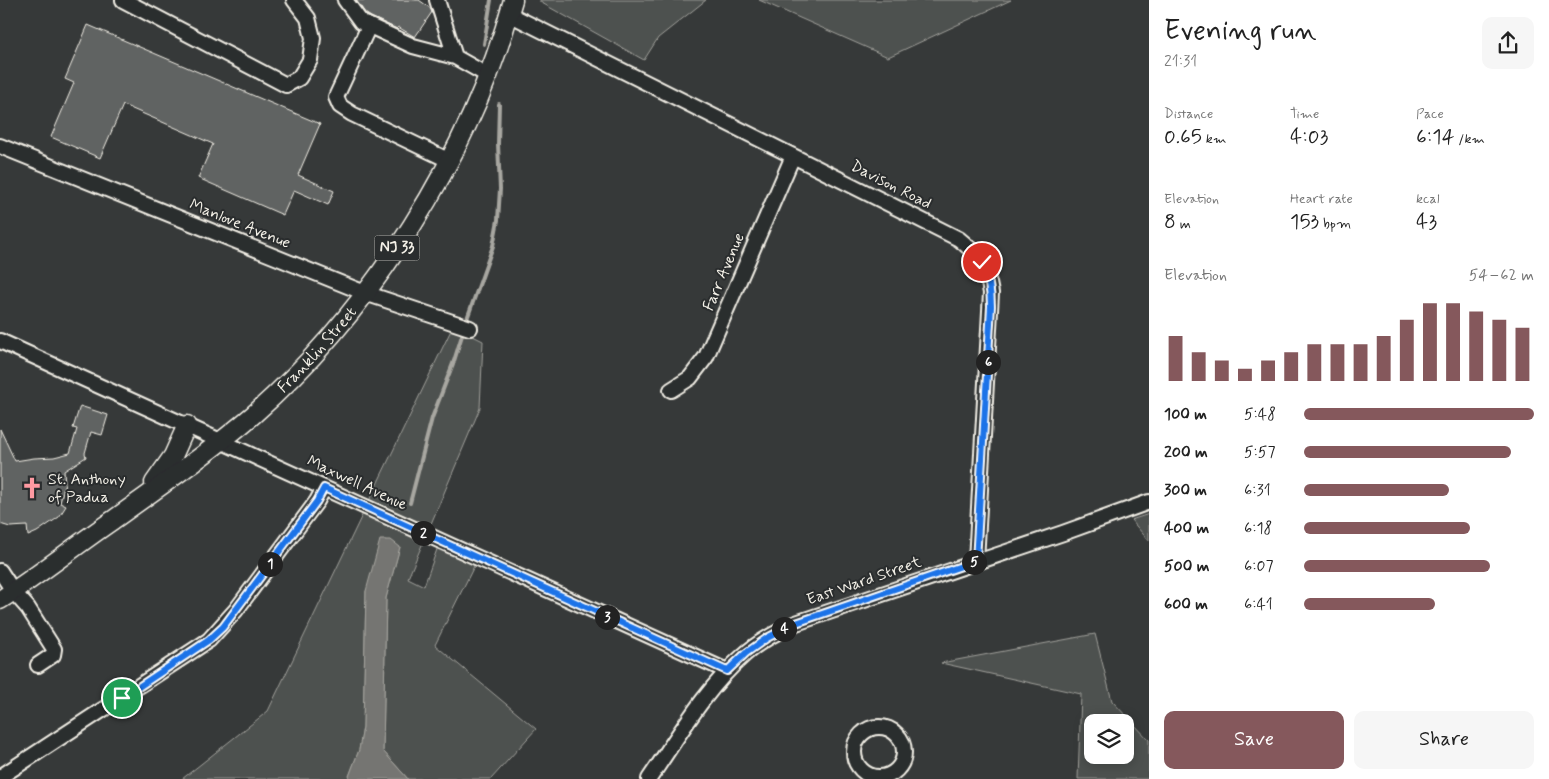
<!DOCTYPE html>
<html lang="en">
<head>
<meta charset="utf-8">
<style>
	:root { --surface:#fff; --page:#f6f6f6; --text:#222; --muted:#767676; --accent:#85585c }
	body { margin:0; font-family:Mynerve,sans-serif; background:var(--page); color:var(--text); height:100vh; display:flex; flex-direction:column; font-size:19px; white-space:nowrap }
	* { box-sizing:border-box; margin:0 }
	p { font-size:16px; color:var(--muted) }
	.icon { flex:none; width:28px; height:28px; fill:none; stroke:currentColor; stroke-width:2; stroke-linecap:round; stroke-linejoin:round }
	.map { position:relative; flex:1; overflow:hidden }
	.drawer { display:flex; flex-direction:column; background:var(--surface); width:400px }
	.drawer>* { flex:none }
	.tools { position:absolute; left:1084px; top:714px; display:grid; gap:10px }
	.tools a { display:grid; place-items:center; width:50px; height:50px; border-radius:10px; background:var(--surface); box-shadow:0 2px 12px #0003; font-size:25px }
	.pin { position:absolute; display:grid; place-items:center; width:42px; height:42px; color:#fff; margin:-21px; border:2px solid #fff; border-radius:50%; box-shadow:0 1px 5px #0007 }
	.km { position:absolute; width:25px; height:25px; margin:-12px; border-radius:50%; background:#222; color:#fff; font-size:14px; line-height:25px; text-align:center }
	.round { display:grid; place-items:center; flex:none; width:52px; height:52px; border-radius:10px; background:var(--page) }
	.overview { display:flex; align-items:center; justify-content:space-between; height:85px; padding:0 15px }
	h1 { font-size:28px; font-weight:600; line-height:38px }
	.stats { display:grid; grid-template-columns:repeat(3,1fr); gap:8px; height:85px; padding:5px 15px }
	.stats div { display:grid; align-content:center }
	.stats b { font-size:21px; font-weight:600 }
	.stats small { font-size:14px; font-weight:400 }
	.stats p { font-size:14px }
	.chart { height:140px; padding:10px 15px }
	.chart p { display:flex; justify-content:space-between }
	.chart svg { width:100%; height:90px; margin-top:5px; stroke:var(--accent); stroke-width:6 }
	.button { display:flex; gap:10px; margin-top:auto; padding:10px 15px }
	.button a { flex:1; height:58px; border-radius:10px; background:var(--accent); color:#fff; font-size:20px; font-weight:600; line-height:58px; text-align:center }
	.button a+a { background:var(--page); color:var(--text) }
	ul { padding:0 15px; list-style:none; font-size:16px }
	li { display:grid; grid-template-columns:80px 60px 1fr; align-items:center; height:38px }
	li i { height:12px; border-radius:6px; background:var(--accent) }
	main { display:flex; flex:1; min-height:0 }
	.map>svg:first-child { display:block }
	.green { fill:#4e514f; stroke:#a1a19c; fill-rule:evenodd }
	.water { fill:#757572; stroke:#a8a7a1 }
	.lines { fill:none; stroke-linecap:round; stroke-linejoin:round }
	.stream { stroke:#a8a7a1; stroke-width:4 }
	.building { fill:#616362; stroke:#f4f1e8 }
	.minor-casing { stroke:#f4f1e8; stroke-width:18 }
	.major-casing { stroke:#f4f1e8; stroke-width:21 }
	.minor { stroke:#2a2d2e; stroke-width:14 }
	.major { stroke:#2a2d2e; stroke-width:18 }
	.route-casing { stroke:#fff; stroke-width:10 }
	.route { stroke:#1a73e8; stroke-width:6 }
	.labels { text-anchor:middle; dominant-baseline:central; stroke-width:4; stroke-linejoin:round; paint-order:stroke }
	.shield { fill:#2a2d2e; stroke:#b7b6b0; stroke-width:1 }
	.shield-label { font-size:15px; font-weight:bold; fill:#f4f1e8 }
	.street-label { font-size:16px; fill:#f4f1e8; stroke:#2a2d2e }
	.poi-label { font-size:16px; fill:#f4f1e8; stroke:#2a2d2e; text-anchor:start }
</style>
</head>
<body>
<main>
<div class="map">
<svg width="1149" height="779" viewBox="0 0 1149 779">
	<rect width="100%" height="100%" fill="#363939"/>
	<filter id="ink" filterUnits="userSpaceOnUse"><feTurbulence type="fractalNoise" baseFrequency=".02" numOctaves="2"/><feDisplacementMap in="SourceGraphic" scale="10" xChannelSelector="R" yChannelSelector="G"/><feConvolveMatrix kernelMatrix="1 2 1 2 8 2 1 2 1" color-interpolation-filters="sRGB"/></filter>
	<g filter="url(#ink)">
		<path class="green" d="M 540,0 L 706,0 L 658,38 L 644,60 L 540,2 Z
			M 759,0 L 1011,0 L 888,57 Z
			M 453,326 L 483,341 L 480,408 L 408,578 L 424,586 L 441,538 L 480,554 L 435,645 L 536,729 L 491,779 L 408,779 L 383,751 L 386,598 L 400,547 L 366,591 L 363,727 L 359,750 L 348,779 L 182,779 L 268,711 Z
			M 1149,514 L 1149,541 L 1131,520 Z
			M 1095,634 L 1112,701 L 1149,740 L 1149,779 L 1078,779 L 1081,694 L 941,663 ZM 1092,722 L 1125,722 L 1125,755 L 1092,755 Z"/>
		<path class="water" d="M 380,540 L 391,540 L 400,547 L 386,598 L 383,751 L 408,779 L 348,779 L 359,750 L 363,727 L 366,591 Z"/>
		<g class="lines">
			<path class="stream" d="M 484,44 L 491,0
				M 410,503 L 432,418 L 454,361 L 468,316 L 493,246 L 498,220 L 500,189 L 498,144 L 499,104"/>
		</g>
		<path class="building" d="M 356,0 L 419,0 L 430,8 L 432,12 L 415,37 L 398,27 L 397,29 L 371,17 L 365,13 Z
			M 88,25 L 320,124 L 298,175 L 334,191 L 328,205 L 294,190 L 283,215 L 198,178 L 213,144 L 123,105 L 100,158 L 51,137 L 74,83 L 65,79 Z
			M 80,406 L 108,415 L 102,435 L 91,432 L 85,453 L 86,457 L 64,471 L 65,483 L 60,503 L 66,506 L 59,517 L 37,532 L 28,536 L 27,526 L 10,527 L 0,524 L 0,429 L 15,461 L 34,458 L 54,457 L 70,453 L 77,429 L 73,428 Z"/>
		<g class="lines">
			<g class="minor-casing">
				<path id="minor" d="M 123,0 L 286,85 L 299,78 L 310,60 L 313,38 L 308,18 L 294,0
					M 345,0 L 361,22 L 413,46 L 455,57
					M 437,0 L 455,57 L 487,75
					M 509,14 L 959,239 C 979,255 987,268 991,293 L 976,561
					M 369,26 L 336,97 L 340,106 L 352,114 L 448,160
					M 0,146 L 365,293 L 470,328
					M 0,341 L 727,671
					M 671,390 L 690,378 L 706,357 L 793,156
					M 0,571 L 13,591 L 28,608 L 54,649 L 53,655 L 38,665
					M854 752a25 25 0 1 1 50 0a25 25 0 1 1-50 0Z
					M 0,777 L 209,640 L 236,610 L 317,501 L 324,488
					M 649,779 C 678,737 705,689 744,655 C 759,641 778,632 796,623 L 1063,533 L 1149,502"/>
			</g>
			<g class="major-casing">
				<g id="major">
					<path d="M 154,483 L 173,456 L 187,425"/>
					<path id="s1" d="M 0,600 C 39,575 75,546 113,520 C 160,486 209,453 253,415 C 372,310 471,154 513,0"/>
				</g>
			</g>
			<use href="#minor" class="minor"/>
			<use href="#major" class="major"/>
		</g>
	</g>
	<g class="lines" filter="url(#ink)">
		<g class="route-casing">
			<path id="route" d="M 122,698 L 209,640 L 223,627 L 317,501 L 324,488 L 727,671 L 746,653 L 767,638 L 796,623 L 976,561 L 991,306 C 991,290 989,277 982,262"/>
		</g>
		<use href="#route" class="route"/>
	</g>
	<defs>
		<g id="church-bare" transform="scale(1.725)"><path d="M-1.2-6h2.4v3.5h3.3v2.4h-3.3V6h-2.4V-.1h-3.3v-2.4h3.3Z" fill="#ff9aa2" stroke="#2a2d2e" stroke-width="2.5" paint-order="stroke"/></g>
	</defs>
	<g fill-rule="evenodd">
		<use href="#church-bare" x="32" y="488"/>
	</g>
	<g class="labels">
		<rect class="shield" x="374.5" y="235.5" width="45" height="25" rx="4"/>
		<g class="shield-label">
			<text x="397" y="248">NJ 33</text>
		</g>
		<g class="street-label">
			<text transform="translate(891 185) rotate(27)">Davison Road</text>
			<text transform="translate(240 224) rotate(22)">Manlove Avenue</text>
			<text transform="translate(724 272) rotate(-67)">Farr Avenue</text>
			<text stroke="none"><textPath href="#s1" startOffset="405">Franklin Street</textPath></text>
			<text transform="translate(357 483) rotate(25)">Maxwell Avenue</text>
			<text transform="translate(864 581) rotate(-19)">East Ward Street</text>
		</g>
		<g class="poi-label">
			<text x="48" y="479">St. Anthony<tspan x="48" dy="18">of Padua</tspan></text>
		</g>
	</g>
</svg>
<div class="tools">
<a><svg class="icon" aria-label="layers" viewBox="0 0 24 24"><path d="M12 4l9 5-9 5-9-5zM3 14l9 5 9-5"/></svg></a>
</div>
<div class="pin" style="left:122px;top:698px;background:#1e9e55"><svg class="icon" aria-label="arrive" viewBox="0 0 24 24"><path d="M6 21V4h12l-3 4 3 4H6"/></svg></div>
<div class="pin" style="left:982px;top:262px;background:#d93025"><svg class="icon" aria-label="check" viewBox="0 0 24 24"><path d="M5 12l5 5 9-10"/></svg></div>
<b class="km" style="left:270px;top:564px">1</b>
<b class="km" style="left:423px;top:533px">2</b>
<b class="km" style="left:607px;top:617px">3</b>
<b class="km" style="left:784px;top:629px">4</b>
<b class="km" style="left:974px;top:562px">5</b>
<b class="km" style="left:988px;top:362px">6</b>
</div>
<section class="drawer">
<div class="overview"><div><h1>Evening run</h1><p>21:31</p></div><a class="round"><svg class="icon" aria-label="share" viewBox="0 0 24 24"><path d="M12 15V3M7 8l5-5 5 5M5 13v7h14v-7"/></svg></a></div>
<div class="stats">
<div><p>Distance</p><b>0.65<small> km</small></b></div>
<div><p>Time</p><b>4:03</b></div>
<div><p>Pace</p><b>6:14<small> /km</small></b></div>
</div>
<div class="stats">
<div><p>Elevation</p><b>8<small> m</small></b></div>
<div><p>Heart rate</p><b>153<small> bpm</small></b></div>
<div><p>kcal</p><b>43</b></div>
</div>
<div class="chart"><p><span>Elevation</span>54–62 m</p>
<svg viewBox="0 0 160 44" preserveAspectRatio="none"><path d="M5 44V22M15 44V30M25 44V34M35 44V38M45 44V34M55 44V30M65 44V26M75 44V26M85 44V26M95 44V22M105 44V14M115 44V6M125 44V6M135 44V10M145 44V14M155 44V18"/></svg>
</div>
<ul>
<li><b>100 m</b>5:48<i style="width:100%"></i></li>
<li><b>200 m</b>5:57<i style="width:90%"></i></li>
<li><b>300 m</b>6:31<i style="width:63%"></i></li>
<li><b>400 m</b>6:18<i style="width:72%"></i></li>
<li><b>500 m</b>6:07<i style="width:81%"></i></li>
<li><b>600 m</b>6:41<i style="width:57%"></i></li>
</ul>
<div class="button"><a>Save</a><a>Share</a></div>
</section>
</main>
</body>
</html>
